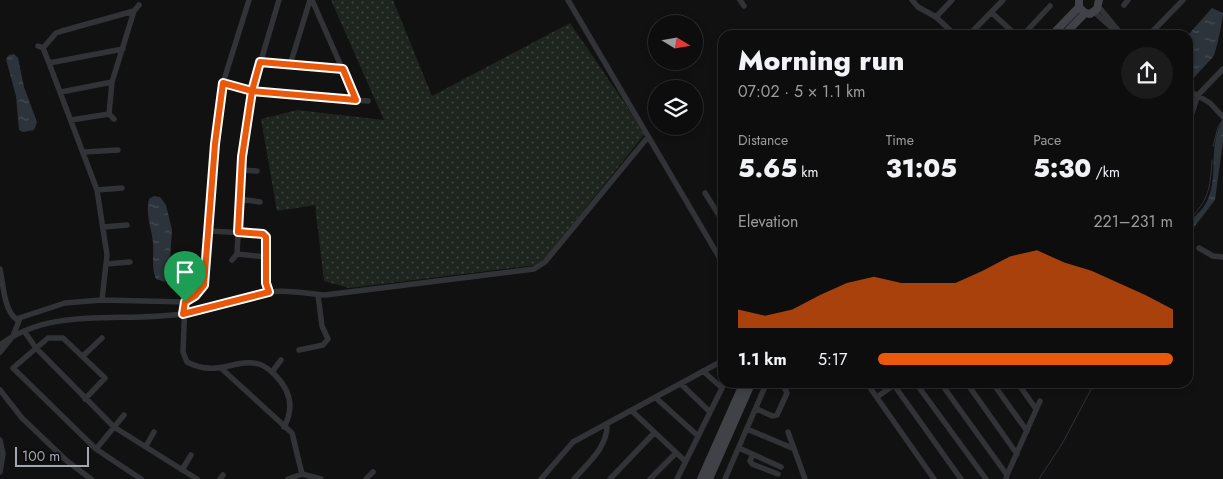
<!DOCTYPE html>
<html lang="en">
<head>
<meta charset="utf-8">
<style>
	:root { --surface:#0d0d0e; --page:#1b1b1c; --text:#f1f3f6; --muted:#9a9c9e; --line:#2d2d2e; --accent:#ea580c }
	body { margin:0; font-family:Jost,sans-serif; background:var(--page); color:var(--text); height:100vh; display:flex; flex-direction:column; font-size:19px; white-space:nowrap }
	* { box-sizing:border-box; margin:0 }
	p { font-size:16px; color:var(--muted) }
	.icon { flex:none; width:28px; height:28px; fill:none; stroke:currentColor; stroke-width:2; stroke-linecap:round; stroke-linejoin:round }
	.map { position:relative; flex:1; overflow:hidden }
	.details { position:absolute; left:718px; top:30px; width:475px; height:358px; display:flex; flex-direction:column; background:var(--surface); border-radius:15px; box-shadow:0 2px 8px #0003,0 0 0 1px var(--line) }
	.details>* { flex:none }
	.needle { width:32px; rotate:101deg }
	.tools { position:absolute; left:648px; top:15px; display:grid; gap:10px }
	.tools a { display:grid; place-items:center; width:55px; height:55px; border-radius:50%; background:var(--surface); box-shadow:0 2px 8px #0003,0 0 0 1px var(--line); font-size:25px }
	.scale { position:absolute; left:15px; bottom:12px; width:74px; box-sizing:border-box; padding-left:5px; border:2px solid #a3a7b2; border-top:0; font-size:14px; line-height:18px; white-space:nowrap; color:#a3a7b2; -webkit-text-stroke:4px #0c0c0d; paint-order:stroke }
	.pin { position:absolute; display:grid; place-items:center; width:42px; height:42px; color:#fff; margin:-51px -21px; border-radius:50% 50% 50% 0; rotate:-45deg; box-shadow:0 0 5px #0007 }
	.pin .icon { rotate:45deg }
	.round { display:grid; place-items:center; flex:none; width:52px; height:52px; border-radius:26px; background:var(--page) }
	.summary { display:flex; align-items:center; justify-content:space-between; height:85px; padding:0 20px }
	h1 { font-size:28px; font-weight:800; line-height:38px }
	.figures { display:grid; grid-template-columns:repeat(3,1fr); gap:8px; height:85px; padding:5px 20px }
	.figures div { display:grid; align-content:center }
	.figures b { font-size:25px; font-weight:800 }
	.figures small { font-size:14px; font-weight:400 }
	.figures p { font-size:14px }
	.chart { height:140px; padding:10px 20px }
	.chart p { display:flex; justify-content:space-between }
	.chart svg { width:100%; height:90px; margin-top:5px; fill:var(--accent); opacity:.7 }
	ul { padding:0 20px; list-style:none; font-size:16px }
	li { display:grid; grid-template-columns:80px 60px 1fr; align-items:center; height:38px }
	li i { height:12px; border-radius:6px; background:var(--accent) }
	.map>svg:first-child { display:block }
	.grass { fill:url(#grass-dots) }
	.water { fill:url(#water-ripples) }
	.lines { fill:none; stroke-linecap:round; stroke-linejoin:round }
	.stream { stroke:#2c333a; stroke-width:1 }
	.street { stroke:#323337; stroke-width:5.5 }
	.secondary { stroke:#404247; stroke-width:8 }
	.route-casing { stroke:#fff; stroke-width:10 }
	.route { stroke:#ea580c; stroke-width:6 }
</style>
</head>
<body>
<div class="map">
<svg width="1223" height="479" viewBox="0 0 1223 479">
	<defs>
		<pattern id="grass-dots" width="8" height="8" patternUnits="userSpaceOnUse" patternTransform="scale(1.25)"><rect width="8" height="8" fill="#1e251f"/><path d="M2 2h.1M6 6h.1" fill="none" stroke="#3c423d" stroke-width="1.8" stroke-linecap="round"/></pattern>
		<pattern id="water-ripples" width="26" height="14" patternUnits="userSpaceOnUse" patternTransform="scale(1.25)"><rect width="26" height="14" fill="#2c333a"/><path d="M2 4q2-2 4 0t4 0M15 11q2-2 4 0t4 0" fill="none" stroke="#474e54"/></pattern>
	</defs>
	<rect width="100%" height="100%" fill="#111112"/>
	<path class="grass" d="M 331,0 L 393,0 L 432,96 L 570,23 L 626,105 L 644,135 L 546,257 L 537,265 L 349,288 L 324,281 L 315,205 L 277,211 L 261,119 L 297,110 L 384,120 Z"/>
	<path class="water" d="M 1212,8 L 1223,13 C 1223,19 1216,54 1213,57 C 1204,67 1195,75 1188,87 L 1188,35 Z
		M 14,54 L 18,58 L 24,87 L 37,122 L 34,130 L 23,132 L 19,130 L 16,96 L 6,59 L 9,55 Z
		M 1223,119 L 1223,141 L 1215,200 L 1188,235 L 1188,223 C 1195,216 1204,209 1208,199 C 1219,174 1207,147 1223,119 Z
		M 154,196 L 160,197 L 166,205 L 172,230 L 169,276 L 165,282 L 156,279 C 151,267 154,255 153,243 C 152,229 145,214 149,199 Z"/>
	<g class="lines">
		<path class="stream" d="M 1213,146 L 1218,127 L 1223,119
			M 1188,222 C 1209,198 1210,191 1212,160
			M 1039,479 L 1062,444 L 1095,382"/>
		<path class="street" d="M 312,0 L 356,100
			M 568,0 L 722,262
			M 740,0 L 744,6
			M 912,0 L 918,7 L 936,17 L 955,35
			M 1124,5 L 1128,0
			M 1098,6 L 1122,35
			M 1094,12 L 1120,35
			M 992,13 L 1016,35
			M 936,17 L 952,0
			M 969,35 L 1003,0
			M 1023,35 L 1050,6
			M 1149,35 L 1183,0
			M 38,46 L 43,48 L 49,63 L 97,190 L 107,255 L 102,300
			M 43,48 L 56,33 L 62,31 L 134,11
			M 260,62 L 343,69
			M 49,63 L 123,49
			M 290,65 L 310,0
			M 223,83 L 252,91 L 368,101
			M 1188,90 L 1210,103 L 1223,117
			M 61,92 L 112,82
			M 114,119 L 109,114 L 112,82 L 134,11 L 139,5
			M 71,120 L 109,114
			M 1188,124 L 1198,95 L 1223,69
			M 84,152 L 118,150
			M 242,170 L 257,171
			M 97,190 L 122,188
			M 705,193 L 722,220
			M 240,199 L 260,202
			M 103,227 L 127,225
			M 209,231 L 263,234 L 266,237 L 266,283 L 269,292
			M 1199,248 L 1213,256 L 1223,257
			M 237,254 L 267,257
			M 232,260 L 237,254 L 242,157 L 252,91 L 279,0
			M 106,264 L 130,262
			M 0,269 C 3,283 4,310 16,319 L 65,303 L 102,300 L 185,302 L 198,293 L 204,285 L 215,144 L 223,83 L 249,0
			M 185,302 L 183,352 L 187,362 C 218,378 234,358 259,364 C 265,366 271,371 275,375 C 290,390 295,407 284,427
			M 24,331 L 36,348 L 114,427 L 197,479
			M 0,345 C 51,306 121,323 181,314 C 210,310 238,296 269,292 C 288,289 306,294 325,295 L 534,269 L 545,262 L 648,137
			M 299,350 L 323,345 L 328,339 L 322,326 L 318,295
			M 0,352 L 13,336 L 20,318
			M 84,355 L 102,338
			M 222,369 L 292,433 L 302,474
			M 703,371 L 722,388
			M 272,372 L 281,360
			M 866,382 L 934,479
			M 915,382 L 986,479
			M 940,382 L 1007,475 L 1006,479
			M 966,382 L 1017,454
			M 992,382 L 1027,431
			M 1017,382 L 1036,409
			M 681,384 L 710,412
			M 894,385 L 961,479
			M 0,390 L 22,418 L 67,461 L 91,479
			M 877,397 L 898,382
			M 656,398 L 698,436
			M 85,399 L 105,378 L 63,338 L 48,338 L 13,368 L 96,449 L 141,479
			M 757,409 L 772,416 L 777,415 L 787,393 L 782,382
			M 633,412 L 684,460
			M 747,429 L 792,448
			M 788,432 L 805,479
			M 0,440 L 3,454 L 0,472
			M 146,446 L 154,432
			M 739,448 L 781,467
			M 96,449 L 124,415
			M 753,454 L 750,461 L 752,464 L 778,474
			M 182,470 L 191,455
			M 1007,475 L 1040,401
			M 220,479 L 223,475
			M 288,479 L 302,474 L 321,479
			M 366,479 L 373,472
			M 541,479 L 573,442 L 722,361
			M 574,479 C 588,463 608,447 607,424
			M 610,479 L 654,433
			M 650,479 L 675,454
			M 677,479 L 725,382
			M 725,479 L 767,382"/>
		<path class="secondary" d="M 1079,0 L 1079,7 L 1085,13 L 1090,14 L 1097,9 L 1099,0
			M 1052,35 L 1079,7
			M 1064,35 L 1085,13
			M 701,479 L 744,382
			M 709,479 L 752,382"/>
	</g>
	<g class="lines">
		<g class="route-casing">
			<path id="route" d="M 185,302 L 183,314 L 269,292 L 266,283 L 266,237 L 263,234 L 238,232 L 242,157 L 252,91 L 356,100 L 343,69 L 260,62 L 252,91 L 223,83 L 215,144 L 204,285 L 195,296 L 185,302"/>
		</g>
		<use href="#route" class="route"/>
	</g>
</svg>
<div class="tools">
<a><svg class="needle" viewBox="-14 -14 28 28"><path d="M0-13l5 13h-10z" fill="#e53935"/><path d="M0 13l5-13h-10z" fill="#9a9c9e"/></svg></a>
<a><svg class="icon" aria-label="layers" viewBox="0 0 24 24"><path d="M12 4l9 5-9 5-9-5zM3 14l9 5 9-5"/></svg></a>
</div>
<div class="scale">100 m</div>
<div class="pin" style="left:185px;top:302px;background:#1e9e55"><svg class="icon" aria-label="arrive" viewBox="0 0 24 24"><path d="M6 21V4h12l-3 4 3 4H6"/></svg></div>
<section class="details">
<div class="summary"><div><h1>Morning run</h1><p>07:02 · 5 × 1.1 km</p></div><a class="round"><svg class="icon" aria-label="share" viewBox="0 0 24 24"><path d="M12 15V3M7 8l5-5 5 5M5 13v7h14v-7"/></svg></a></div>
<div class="figures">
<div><p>Distance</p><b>5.65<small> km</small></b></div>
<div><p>Time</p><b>31:05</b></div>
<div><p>Pace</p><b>5:30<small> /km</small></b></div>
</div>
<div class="chart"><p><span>Elevation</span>221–231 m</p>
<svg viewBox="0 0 160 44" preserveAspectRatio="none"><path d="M0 44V35L10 38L20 35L30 28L40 22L50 19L60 22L70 22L80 22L90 16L100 9L110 6L120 12L130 16L140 22L150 28L160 35V44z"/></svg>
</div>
<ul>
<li><b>1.1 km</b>5:17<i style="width:100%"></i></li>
</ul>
</section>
</div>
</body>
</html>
